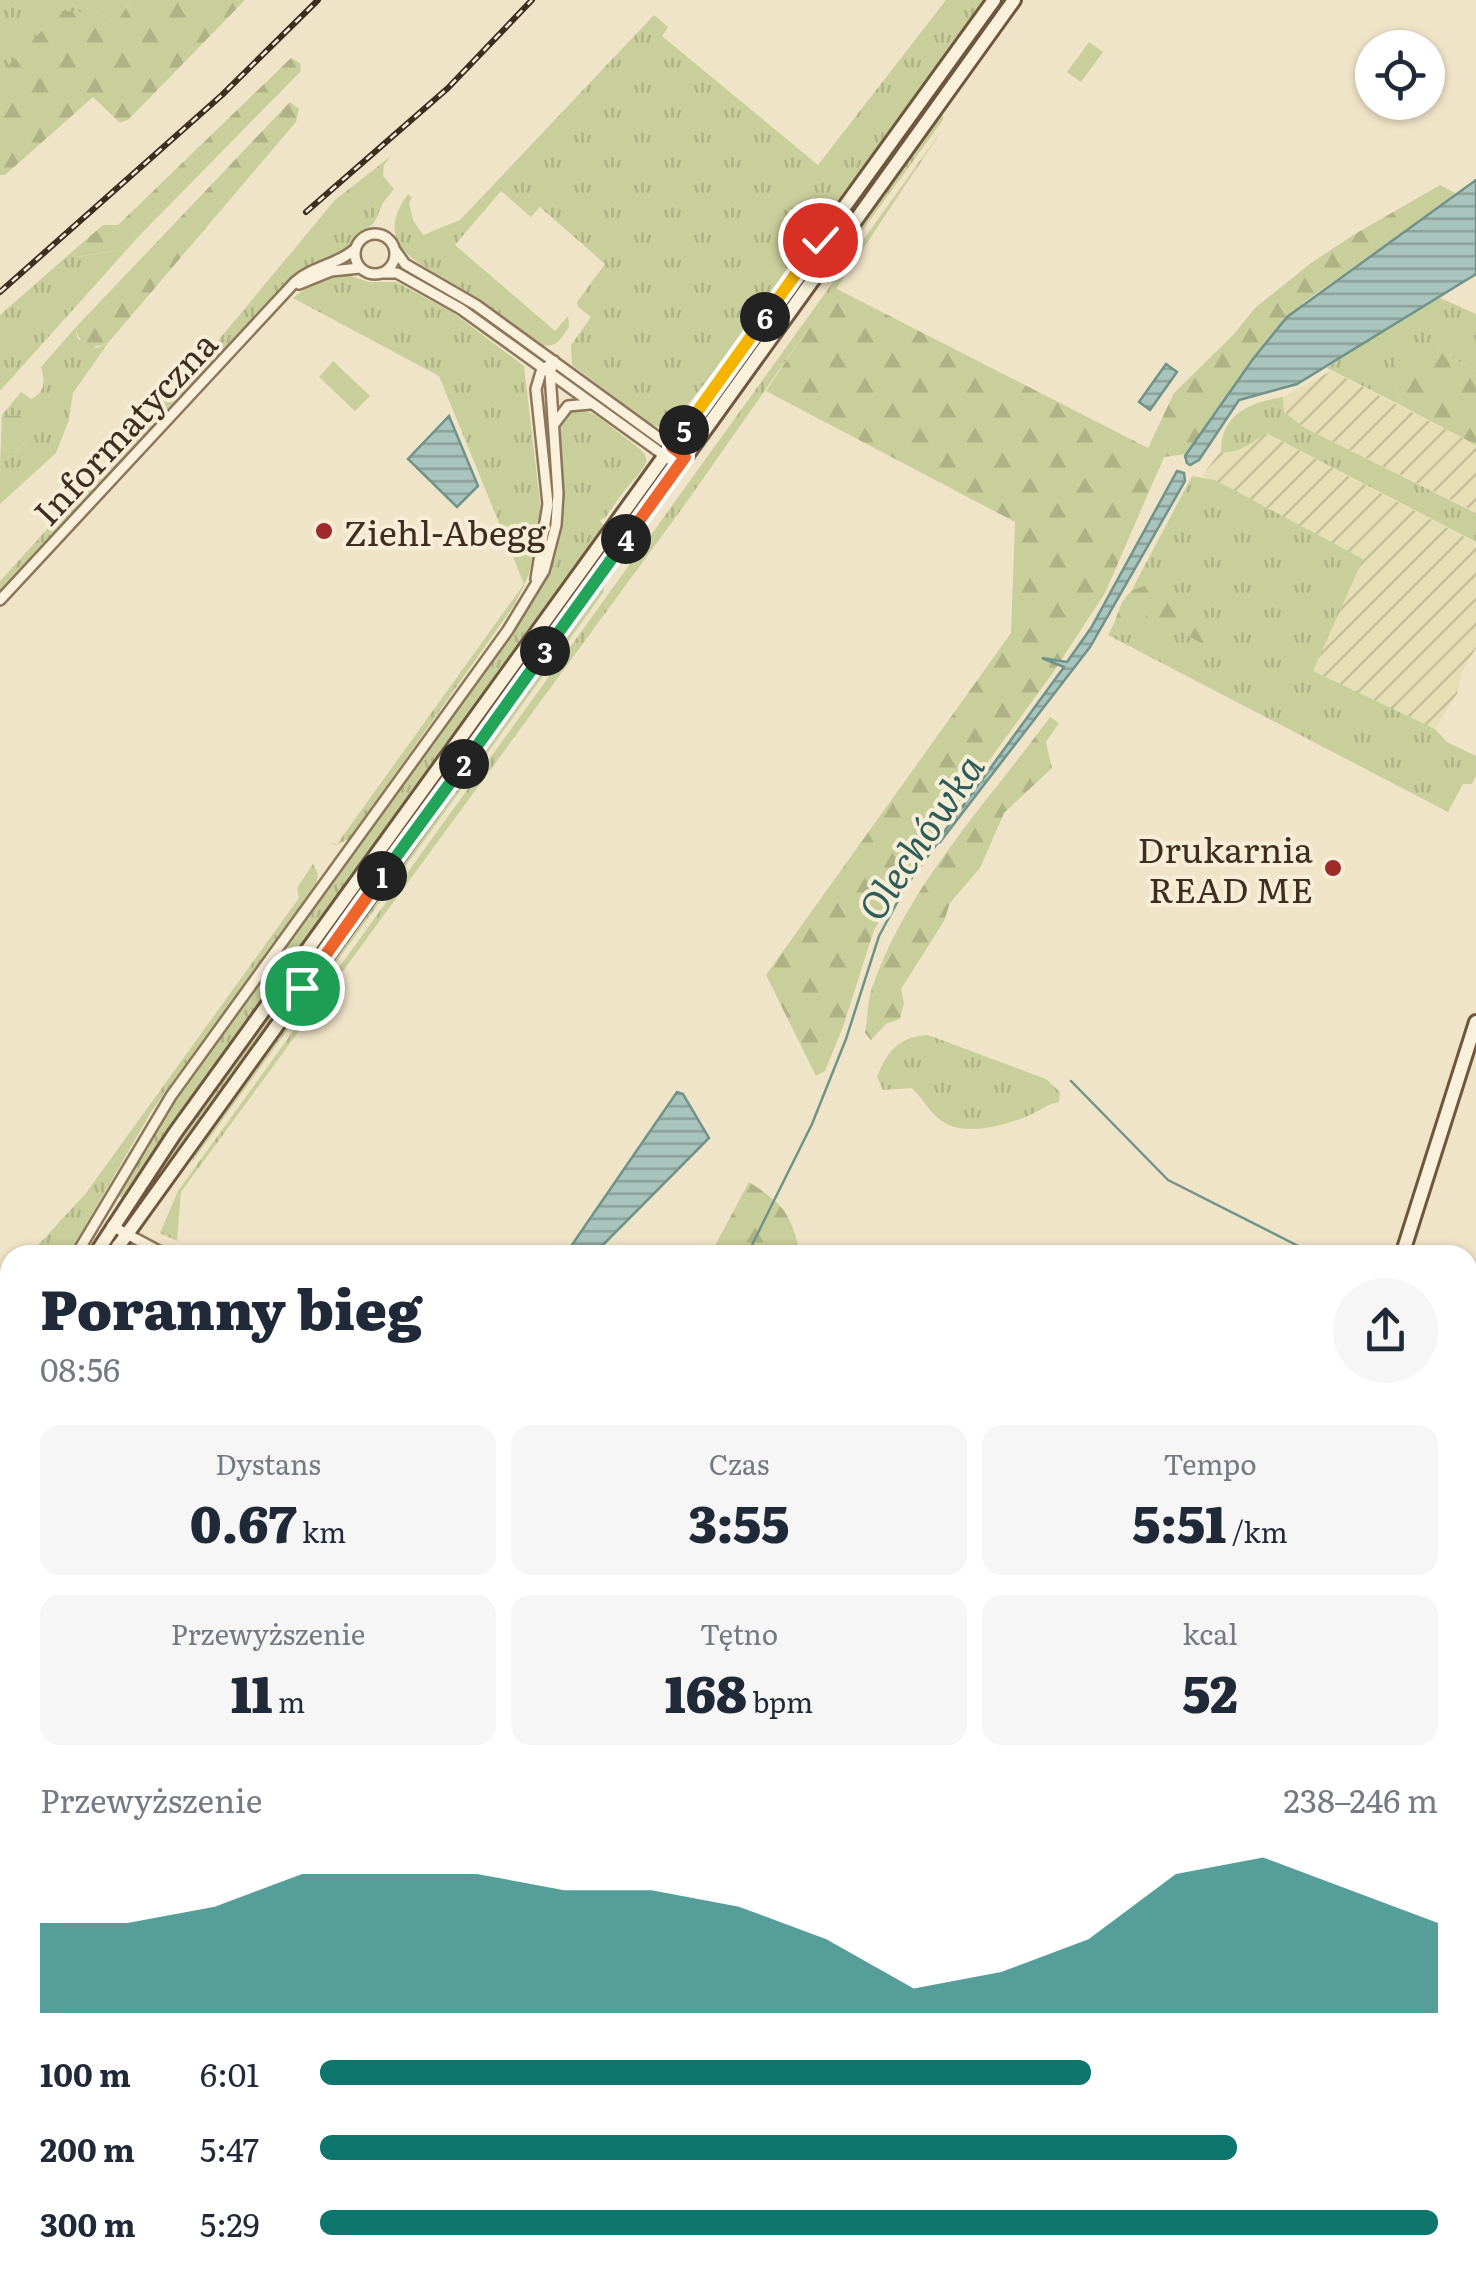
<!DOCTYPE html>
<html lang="pl">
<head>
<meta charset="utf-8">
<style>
	:root { --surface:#fff; --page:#f6f6f7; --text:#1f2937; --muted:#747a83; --accent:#0f766e }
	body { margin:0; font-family:Literata,serif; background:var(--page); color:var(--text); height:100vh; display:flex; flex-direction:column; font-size:38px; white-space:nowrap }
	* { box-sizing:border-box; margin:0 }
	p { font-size:32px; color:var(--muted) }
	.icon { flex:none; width:55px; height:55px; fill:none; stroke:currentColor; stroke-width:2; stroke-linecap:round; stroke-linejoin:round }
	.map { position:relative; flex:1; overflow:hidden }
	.side { position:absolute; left:0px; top:1245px; width:1478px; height:1038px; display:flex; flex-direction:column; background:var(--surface); border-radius:30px 30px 0 0; box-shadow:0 2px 8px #0004 }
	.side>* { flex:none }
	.controls { position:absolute; left:1355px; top:30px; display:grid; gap:20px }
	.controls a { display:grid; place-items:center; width:90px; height:90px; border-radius:50%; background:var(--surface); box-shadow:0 2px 8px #0004; font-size:50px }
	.pin { position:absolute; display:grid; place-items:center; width:85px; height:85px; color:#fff; margin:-42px; border:5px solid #fff; border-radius:50%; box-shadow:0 2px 10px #0007 }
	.km { position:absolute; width:50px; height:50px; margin:-25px; border-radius:50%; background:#222; color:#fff; font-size:28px; line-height:50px; text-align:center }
	.round { display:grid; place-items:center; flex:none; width:105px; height:105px; border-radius:52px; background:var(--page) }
	.head { display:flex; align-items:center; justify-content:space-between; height:170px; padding:0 40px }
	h1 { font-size:55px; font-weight:800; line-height:75px }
	.figures { display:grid; grid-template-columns:repeat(3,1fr); gap:15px; height:170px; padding:10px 40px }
	.figures div { display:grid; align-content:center; border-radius:20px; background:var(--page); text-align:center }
	.figures b { font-size:50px; font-weight:800 }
	.figures small { font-size:28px; font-weight:400 }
	.figures p { font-size:28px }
	.chart { height:280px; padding:20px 40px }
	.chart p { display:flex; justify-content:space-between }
	.chart svg { width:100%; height:180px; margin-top:10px; fill:var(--accent); opacity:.7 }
	ul { padding:0 40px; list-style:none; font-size:32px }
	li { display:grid; grid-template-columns:160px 120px 1fr; align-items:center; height:75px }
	li i { height:25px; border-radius:12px; background:var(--accent) }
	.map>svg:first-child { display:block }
	.farmland { fill:url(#farmland-furrows) }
	.grass { fill:url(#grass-tufts) }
	.forest { fill:url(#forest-firs) }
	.park { fill:url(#park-dots) }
	.pitch { fill:#c9cf9b }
	.water { fill:url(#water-rules); stroke:#6f938a; stroke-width:2.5 }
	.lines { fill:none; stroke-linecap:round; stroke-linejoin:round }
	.stream { stroke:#6f938a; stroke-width:2.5 }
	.street-casing { stroke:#8d765c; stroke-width:14 }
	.secondary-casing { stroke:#6f573f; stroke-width:18 }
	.street { stroke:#faf1dc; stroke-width:9 }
	.secondary { stroke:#faf1dc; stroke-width:12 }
	.tram { stroke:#3d2e20; stroke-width:2.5 }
	.rail-casing { stroke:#3d2e20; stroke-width:6 }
	.rail { stroke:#f7eed8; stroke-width:2.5; stroke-dasharray:8; stroke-linecap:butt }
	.split-1-casing { stroke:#fff; stroke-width:20 }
	.split-2-casing { stroke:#fff; stroke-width:20 }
	.split-3-casing { stroke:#fff; stroke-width:20 }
	.split-4-casing { stroke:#fff; stroke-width:20 }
	.split-5-casing { stroke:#fff; stroke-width:20 }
	.split-6-casing { stroke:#fff; stroke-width:20 }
	.split-7-casing { stroke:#fff; stroke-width:20 }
	.split-1 { stroke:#f0652b; stroke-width:12 }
	.split-2 { stroke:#22a559; stroke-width:12 }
	.split-3 { stroke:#22a559; stroke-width:12 }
	.split-4 { stroke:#22a559; stroke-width:12 }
	.split-5 { stroke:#f0652b; stroke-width:12 }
	.split-6 { stroke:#f5b400; stroke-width:12 }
	.split-7 { stroke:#f5b400; stroke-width:12 }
	.poi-dot { fill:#9e2a2b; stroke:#f7eed8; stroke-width:4 }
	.labels { text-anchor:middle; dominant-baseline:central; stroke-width:8; stroke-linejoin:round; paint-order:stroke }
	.street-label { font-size:35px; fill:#3d2e20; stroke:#f7eed8 }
	.poi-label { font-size:35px; fill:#3d2e20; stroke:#f7eed8; text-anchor:start }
	.water-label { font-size:38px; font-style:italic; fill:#2f5d5a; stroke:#f7eed8 }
</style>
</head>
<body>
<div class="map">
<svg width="1476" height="2282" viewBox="0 0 1476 2282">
	<defs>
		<pattern id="farmland-furrows" width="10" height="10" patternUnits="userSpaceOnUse" patternTransform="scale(2.5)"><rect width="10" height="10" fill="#e6deb5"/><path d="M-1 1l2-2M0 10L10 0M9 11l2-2" fill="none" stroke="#c6bf9b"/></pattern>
		<pattern id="grass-tufts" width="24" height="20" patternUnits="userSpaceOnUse" patternTransform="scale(2.5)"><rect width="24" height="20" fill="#c9cf9b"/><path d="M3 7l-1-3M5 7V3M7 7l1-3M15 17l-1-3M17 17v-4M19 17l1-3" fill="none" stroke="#aeb285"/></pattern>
		<pattern id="forest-firs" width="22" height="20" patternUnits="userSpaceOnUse" patternTransform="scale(2.5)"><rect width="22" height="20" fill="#c9cf9b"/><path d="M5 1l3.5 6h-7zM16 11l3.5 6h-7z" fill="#aeb285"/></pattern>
		<pattern id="park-dots" width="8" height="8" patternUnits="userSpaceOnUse" patternTransform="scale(2.5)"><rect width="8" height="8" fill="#c9cf9b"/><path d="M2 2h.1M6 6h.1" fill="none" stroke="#aeb285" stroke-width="1.8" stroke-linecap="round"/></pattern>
		<pattern id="water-rules" width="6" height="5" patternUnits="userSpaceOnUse" patternTransform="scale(2.5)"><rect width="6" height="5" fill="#a9c4bc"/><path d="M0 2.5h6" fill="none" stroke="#8ba098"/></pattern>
	</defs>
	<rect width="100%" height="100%" fill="#f0e4c8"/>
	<path class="farmland" d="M 1331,371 L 1476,445 L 1476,512 L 1305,428 L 1284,412 L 1283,397 Z
		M 1265,433 L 1476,543 L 1476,648 L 1462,672 L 1457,694 L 1435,729 L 1313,671 L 1215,480 L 1202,476 L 1220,452 L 1230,453 L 1240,449 Z
		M 1468,2138 L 1476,2177 L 1476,2282 L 1405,2282 L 1403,2273 L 1468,2272 Z"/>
	<path class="grass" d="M 0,0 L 131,0 L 117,22 L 96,12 L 0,74 Z
		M 946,0 L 986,0 L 763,309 L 671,426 L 662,428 L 650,424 L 572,365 L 571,345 L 591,317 L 578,307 L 577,302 L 605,264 L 540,207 L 531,217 L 501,191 L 455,245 L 555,331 L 568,316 L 569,327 C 561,338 557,348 543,345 C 517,327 491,307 464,290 C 427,267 368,248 408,194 L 412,198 L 409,202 L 413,220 L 423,235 L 460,220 L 654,15 L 668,27 L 662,36 L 818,165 Z
		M 1000,0 L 1008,0 L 694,436 L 682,445 Z
		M 943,108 L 943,120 L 844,256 L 838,255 Z
		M 942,130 L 857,258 L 851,257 Z
		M 391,156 L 384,165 L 383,176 L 394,189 L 383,203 L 374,223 L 358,235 L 350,248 L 340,256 L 306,269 L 288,283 L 0,593 L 0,581 L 211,349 L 335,200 Z
		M 140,235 L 0,391 L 0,315 L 74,250 L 78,257 L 118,250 Z
		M 852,266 L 686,503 L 181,1192 L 177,1241 L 160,1233 L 178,1191 L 844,267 Z
		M 345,274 L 369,282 L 396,282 L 452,312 L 524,366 L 541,511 L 529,574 L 515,604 L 349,839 L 336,845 L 328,843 L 337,844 L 524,584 L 439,376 L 293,298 L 310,285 Z
		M 1438,297 L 1476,314 L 1476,371 L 1435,349 L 1396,389 L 1402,406 L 1327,368 L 1370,337 Z
		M 75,328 L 78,339 L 97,348 L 108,343 L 73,393 L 69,420 L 56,453 L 0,504 L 0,465 L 30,438 L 23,416 L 2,415 L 21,392 L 31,399 C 46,391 45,382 41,367 Z
		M 1283,397 L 1284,412 L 1305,428 L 1476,513 L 1476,542 L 1266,433 C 1252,442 1238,455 1221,452 C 1221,414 1250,402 1283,397 Z
		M 581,410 C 597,413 610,426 623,436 C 653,458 653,458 630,484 C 621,494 613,507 605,518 L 600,520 L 603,525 L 590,549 L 122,1198 L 118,1196 L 172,1105 L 527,612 C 548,575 561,532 563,490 C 563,463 552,434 567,412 Z
		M 1192,476 L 1215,480 L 1363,559 L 1313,671 L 1435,729 L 1447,742 L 1476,756 L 1476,776 L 1472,784 L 1463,784 L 1448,812 L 1108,635 Z
		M 655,478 L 657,479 L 600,559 L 568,610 L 138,1209 L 136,1207 L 215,1088 Z
		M 670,488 L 672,490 L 605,583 L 603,593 L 192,1162 L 198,1142 Z
		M 313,864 L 318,874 L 316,885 L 151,1112 L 76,1242 L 66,1255 L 29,1255 L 86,1193 L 299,898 L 297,888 Z
		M 928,1035 L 1046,1079 L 1060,1092 L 1059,1102 C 1047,1104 1041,1110 1030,1115 C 1008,1125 967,1136 945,1123 C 931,1115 923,1099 912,1088 L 883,1090 L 877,1077 C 888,1050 899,1037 928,1035 Z
		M 10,1389 L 10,1467 L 0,1465 L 0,1398 Z
		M 1468,1732 L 1476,1736 L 1476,1823 L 1468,1818 Z
		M 1468,1916 L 1476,1920 L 1476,2177 L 1468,2138 Z
		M 10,2226 L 10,2272 L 111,2273 L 108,2282 L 0,2282 Z
		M 458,2273 L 458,2272 L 559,2273 L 556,2281 L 551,2282 L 460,2282 Z
		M 810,2273 L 1053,2273 L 1049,2282 L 813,2282 Z
		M 1111,2273 L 1271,2273 L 1274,2282 L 1231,2282 L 1227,2273 L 1189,2282 L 1114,2282 Z"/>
	<path class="forest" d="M 131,0 L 245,0 L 129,119 L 120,123 L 93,97 L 5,175 L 0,175 L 0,74 L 61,11 L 96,12 L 117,22 Z
		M 291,58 L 300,63 L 301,71 L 140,235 L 118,250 L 77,257 L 74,250 L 103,225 L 118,225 Z
		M 290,102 L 299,109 L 296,122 L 108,343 C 91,350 81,347 75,328 Z
		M 1440,185 L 1457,194 L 1304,302 L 1253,359 L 1187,454 L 1164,457 L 1105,593 L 1052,674 L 924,850 L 874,930 L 843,1027 L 825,1071 L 816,1076 L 766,975 L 1011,633 L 1015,522 L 766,391 L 835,288 L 1148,448 L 1174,393 L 1234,334 L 1255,308 L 1311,263 L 1355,234 Z
		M 1409,349 L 1435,349 L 1476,371 L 1476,445 L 1402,406 L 1396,389 L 1395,366 Z
		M 2,415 L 23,416 L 34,424 L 30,438 L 0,465 Z
		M 1145,586 L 1157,588 L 1174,604 L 1212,623 L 1234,627 L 1238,631 L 1236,635 L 1211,637 L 1204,645 L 1180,631 L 1156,627 L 1143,612 L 1133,634 L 1115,636 L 1112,630 C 1120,609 1121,591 1145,586 Z
		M 1050,717 L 1059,723 L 1046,742 L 1052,768 L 1004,813 L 980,868 L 950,903 L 944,921 L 901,989 L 904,1003 L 900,1019 L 886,1024 L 871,1040 L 865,1033 C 868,1018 867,1002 872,988 C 907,886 988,802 1050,717 Z
		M 749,1182 C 785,1205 790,1213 801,1255 L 710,1255 Z
		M 3,1464 L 10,1467 L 10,1655 L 0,1661 L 0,1465 Z
		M 1468,1632 L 1476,1636 L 1476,1736 L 1468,1732 Z"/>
	<path class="park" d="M 10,1679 L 10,2086 L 0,2083 L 0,1685 Z"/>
	<path class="pitch" d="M 1089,42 L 1103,52 L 1081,82 L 1067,72 Z
		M 333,361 L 370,396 L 355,411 L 319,377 Z"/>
	<path class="water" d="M 1476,180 L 1476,274 L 1297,384 L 1239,400 L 1199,460 L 1190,465 L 1187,463 L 1185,456 L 1253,359 L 1287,317 Z
		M 1166,364 L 1177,372 L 1150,410 L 1139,402 Z
		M 449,416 L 478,486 L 457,507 L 408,459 Z
		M 1177,471 L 1184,473 L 1185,481 L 1090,647 L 940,842 L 938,840 L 1064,667 L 1042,658 L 1067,662 L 1091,628 Z
		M 677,1092 L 683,1094 L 709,1138 L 593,1255 L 565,1255 Z"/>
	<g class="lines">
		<path class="stream" d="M 1071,1081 L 1168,1180 L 1316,1255
			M 747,1255 L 812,1124 L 846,1039 L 879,936 L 906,886 L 939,841
			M 0,1676 L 10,1670"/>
		<g class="street-casing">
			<path id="street" d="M355 254a20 20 0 1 1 40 0a20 20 0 1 1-40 0Z
				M 395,250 L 405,264 L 476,305 L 685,457
				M 381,273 L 397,273 L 461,309 L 679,466
				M 299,284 L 331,271 L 360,268
				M 555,423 L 568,406 L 590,404
				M 536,579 L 548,504 L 536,389 L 541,372 L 548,366
				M 0,600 L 295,282 C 313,266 337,265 355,249
				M 112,1226 L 166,1255
				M 117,1245 L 137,1255
				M 76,1255 L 171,1096 L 508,630 L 544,571 L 556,525 L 558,494 L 550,373 L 554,361
				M 0,1332 L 10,1323
				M 1468,1533 L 1476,1516
				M 1468,1824 L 1476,1829
				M 0,2089 L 10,2092
				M 0,2253 L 10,2204
				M 208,2272 L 210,2282
				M 445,2272 L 448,2282
				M 611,2272 L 643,2282
				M 119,2282 L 122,2272"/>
		</g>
		<g class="secondary-casing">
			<path id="secondary" d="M 95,1255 L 175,1133 L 994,0
				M 112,1255 L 1014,0
				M 1402,1255 L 1476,1022
				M 0,1359 L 10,1350
				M 0,1376 L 10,1367
				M 1056,2282 L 1059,2272"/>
		</g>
		<use href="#street" class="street"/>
		<use href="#secondary" class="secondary"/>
		<path class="tram" d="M 0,2070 L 10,2073
			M 95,2282 L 98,2272"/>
		<g class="rail-casing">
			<path id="rail" d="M 306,212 L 448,88 L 532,0
				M 0,292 L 222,95 L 318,0"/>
		</g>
		<use href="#rail" class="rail"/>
	</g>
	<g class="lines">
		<g class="split-1-casing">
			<path id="split-1" d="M 302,988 L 382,876"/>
		</g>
		<g class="split-2-casing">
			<path id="split-2" d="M 382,876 L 464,764"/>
		</g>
		<g class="split-3-casing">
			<path id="split-3" d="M 464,764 L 545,651"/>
		</g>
		<g class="split-4-casing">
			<path id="split-4" d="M 545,651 L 626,539"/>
		</g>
		<g class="split-5-casing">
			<path id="split-5" d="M 626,539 L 685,457 L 672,447 L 684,430"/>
		</g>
		<g class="split-6-casing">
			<path id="split-6" d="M 684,430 L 765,317"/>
		</g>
		<g class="split-7-casing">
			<path id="split-7" d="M 765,317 L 820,240"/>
		</g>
		<use href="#split-1" class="split-1"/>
		<use href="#split-2" class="split-2"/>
		<use href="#split-3" class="split-3"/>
		<use href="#split-4" class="split-4"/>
		<use href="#split-5" class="split-5"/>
		<use href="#split-6" class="split-6"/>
		<use href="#split-7" class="split-7"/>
	</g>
	<g class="poi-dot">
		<circle cx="324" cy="531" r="10"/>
		<circle cx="1333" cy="868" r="10"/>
	</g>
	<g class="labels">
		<g class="street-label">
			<text transform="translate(124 427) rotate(-47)">Informatyczna</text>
		</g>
		<g class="poi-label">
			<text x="344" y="531">Ziehl-Abegg</text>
			<text x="1313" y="848" text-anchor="end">Drukarnia<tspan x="1313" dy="40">READ ME</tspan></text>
		</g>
		<g class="water-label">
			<text transform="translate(919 836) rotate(-56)">Olechówka</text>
		</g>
	</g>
</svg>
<div class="controls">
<a><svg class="icon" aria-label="locate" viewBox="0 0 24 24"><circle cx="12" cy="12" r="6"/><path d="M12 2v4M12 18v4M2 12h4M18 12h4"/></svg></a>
</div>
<div class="pin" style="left:302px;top:988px;background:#1e9e55"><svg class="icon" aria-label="arrive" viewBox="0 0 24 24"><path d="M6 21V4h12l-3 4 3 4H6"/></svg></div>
<div class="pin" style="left:820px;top:240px;background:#d93025"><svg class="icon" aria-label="check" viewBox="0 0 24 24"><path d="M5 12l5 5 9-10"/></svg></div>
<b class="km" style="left:382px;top:876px">1</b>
<b class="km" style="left:464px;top:764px">2</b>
<b class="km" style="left:545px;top:651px">3</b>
<b class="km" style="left:626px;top:539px">4</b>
<b class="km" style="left:684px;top:430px">5</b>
<b class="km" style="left:765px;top:317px">6</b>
<section class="side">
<div class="head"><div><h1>Poranny bieg</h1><p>08:56</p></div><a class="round"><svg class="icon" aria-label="share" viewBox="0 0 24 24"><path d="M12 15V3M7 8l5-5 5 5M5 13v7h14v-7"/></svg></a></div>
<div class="figures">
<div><p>Dystans</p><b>0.67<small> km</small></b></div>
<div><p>Czas</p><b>3:55</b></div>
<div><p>Tempo</p><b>5:51<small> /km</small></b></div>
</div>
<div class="figures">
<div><p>Przewyższenie</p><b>11<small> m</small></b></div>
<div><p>Tętno</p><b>168<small> bpm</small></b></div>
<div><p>kcal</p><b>52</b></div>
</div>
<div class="chart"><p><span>Przewyższenie</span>238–246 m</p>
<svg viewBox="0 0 160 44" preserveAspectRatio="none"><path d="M0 44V22L10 22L20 18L30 10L40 10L50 10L60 14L70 14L80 18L90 26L100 38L110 34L120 26L130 10L140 6L150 14L160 22V44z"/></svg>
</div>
<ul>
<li><b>100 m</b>6:01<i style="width:69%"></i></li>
<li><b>200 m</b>5:47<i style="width:82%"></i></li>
<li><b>300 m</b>5:29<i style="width:100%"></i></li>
</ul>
</section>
</div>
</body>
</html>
